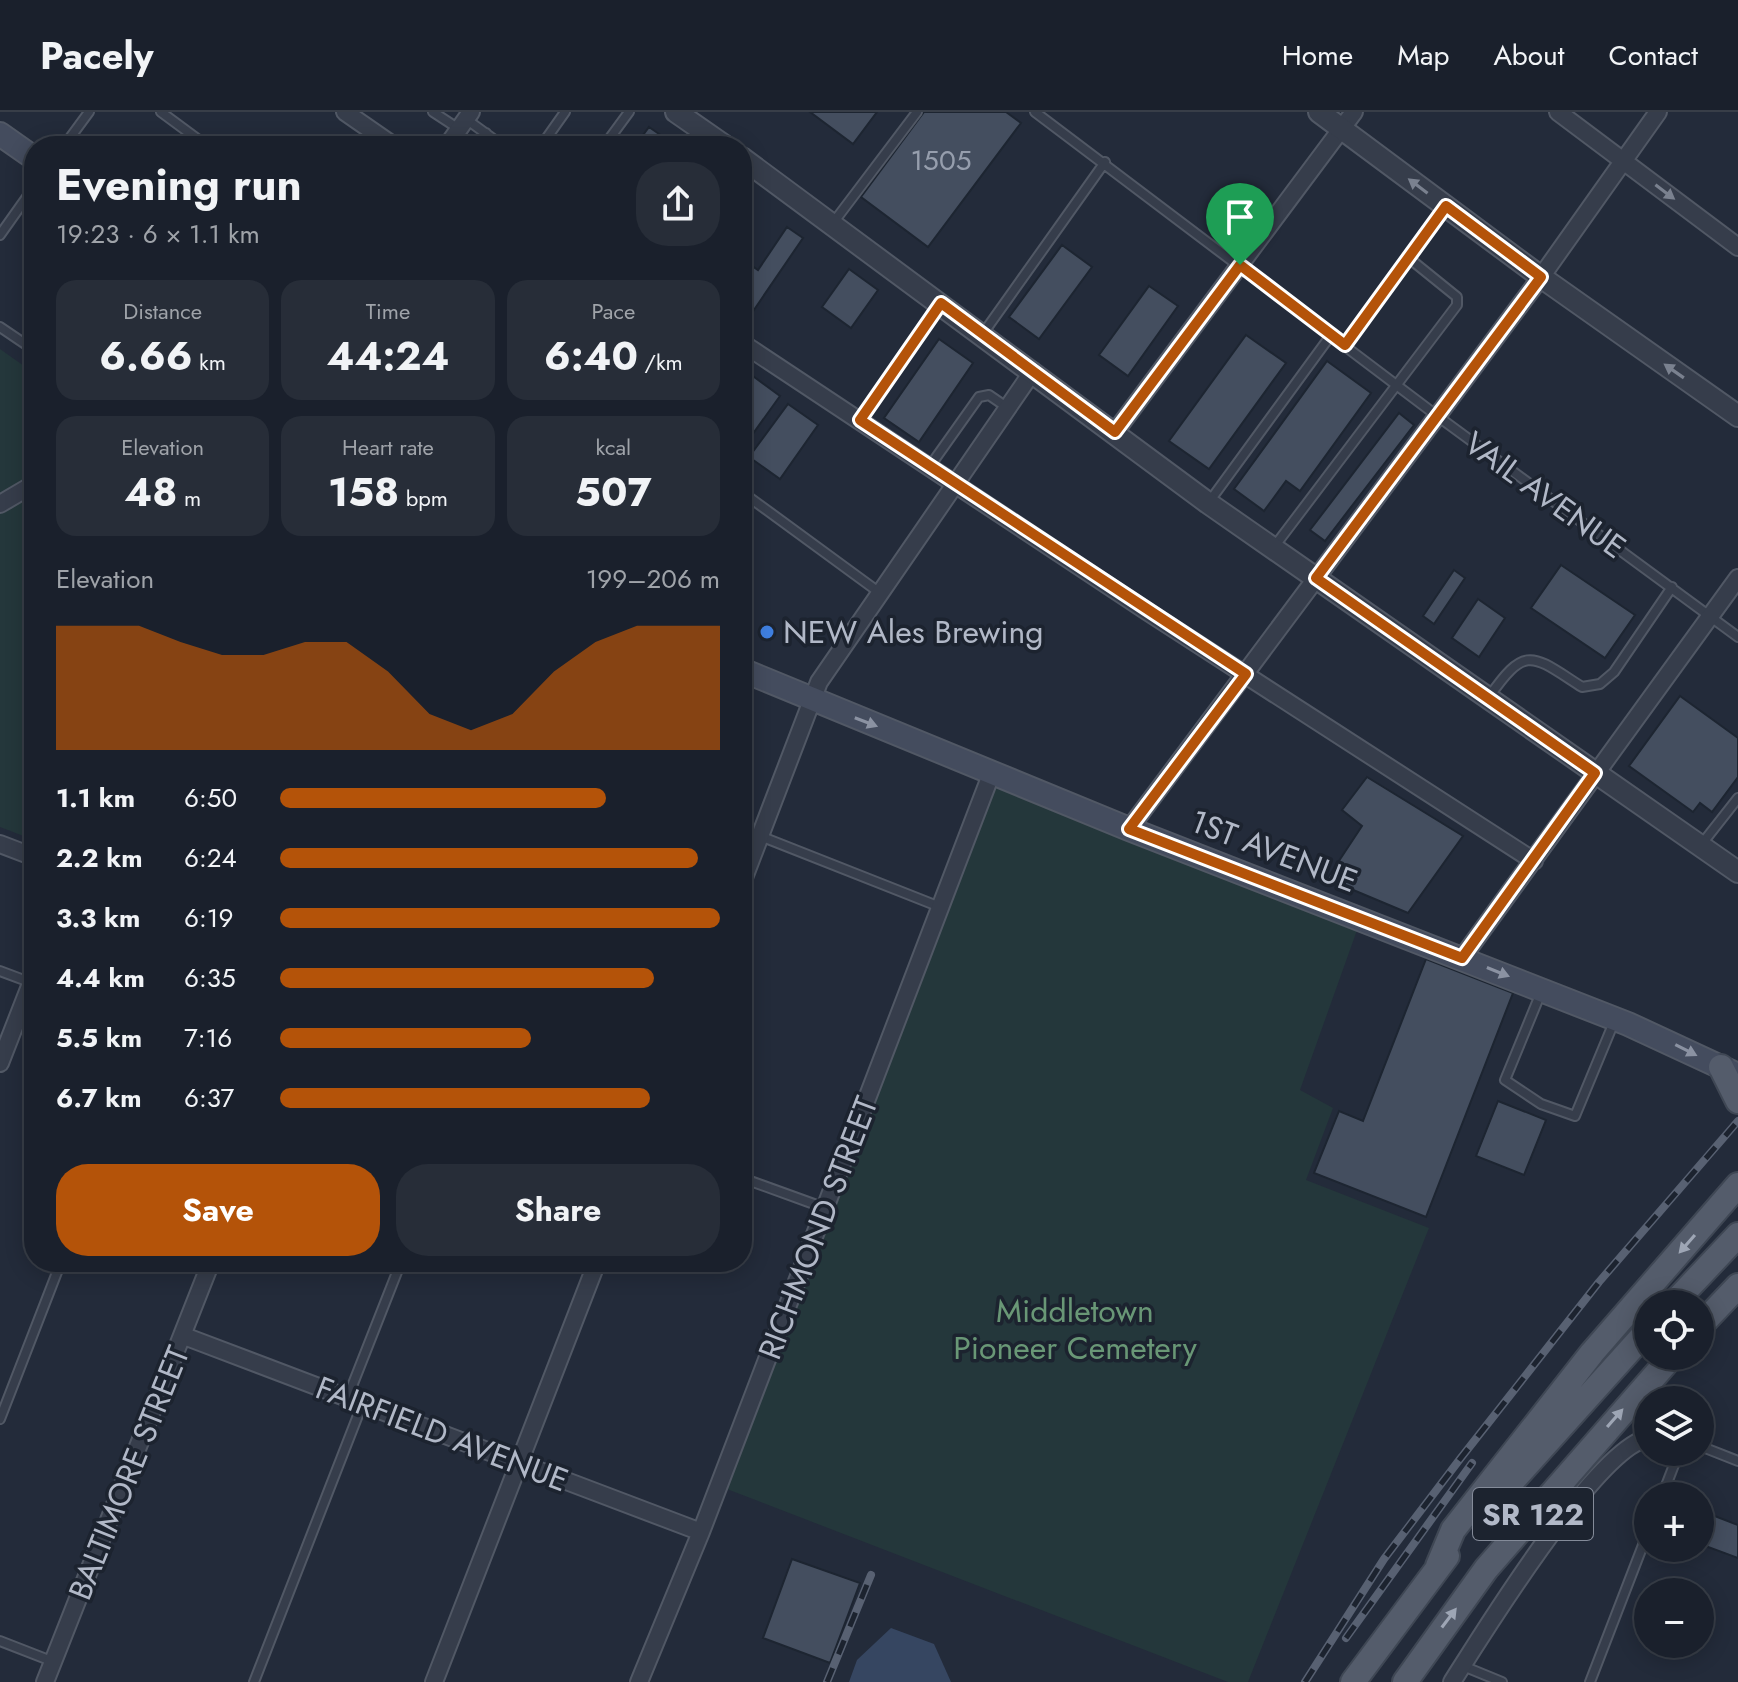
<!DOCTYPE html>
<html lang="en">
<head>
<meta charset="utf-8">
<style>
	:root { --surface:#1a202c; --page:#272d38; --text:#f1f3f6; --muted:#9fa3a9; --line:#383e48; --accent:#b45309 }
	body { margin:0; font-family:Jost,sans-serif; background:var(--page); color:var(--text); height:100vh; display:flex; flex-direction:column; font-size:30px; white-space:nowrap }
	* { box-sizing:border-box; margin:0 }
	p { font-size:26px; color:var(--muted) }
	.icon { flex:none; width:44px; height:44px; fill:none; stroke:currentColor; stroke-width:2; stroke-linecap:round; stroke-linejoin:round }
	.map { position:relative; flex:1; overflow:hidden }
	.details { position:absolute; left:24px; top:24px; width:728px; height:1136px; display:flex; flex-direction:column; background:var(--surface); border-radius:32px; box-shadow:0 4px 20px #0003,0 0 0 2px var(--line) }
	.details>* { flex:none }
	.buttons { position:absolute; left:1634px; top:1178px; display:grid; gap:16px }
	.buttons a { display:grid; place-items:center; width:80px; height:80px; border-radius:50%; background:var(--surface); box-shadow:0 4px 20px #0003,0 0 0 2px var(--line); font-size:40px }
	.pin { position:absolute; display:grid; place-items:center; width:68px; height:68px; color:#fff; margin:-82px -34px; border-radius:50% 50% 50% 0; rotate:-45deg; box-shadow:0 0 8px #0007 }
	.pin .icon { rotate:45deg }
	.round { display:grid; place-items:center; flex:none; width:84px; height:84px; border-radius:32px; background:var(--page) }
	.head { display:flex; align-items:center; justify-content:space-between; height:136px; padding:0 32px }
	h1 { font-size:44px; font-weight:700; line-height:60px }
	.figures { display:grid; grid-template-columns:repeat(3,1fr); gap:12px; height:136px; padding:8px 32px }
	.figures div { display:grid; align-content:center; border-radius:20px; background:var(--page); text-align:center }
	.figures b { font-size:40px; font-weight:700 }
	.figures small { font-size:22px; font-weight:400 }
	.figures p { font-size:22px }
	.chart { height:224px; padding:16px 32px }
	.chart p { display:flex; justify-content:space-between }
	.chart svg { width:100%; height:144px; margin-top:8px; fill:var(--accent); opacity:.7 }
	.cta { display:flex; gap:16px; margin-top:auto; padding:16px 32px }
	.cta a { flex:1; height:92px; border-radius:32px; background:var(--accent); color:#fff; font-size:32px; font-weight:700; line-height:92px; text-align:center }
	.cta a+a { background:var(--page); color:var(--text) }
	ul { padding:0 32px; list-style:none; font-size:26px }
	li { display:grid; grid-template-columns:128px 96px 1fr; align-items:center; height:60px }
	li i { height:20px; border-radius:10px; background:var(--accent) }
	header { display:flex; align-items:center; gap:48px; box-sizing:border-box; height:112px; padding:0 40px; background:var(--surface); border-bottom:2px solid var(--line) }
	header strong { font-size:38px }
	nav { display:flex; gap:44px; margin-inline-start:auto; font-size:28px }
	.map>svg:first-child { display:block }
	.green { fill:#24373b }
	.water { fill:#364661 }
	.building { fill:#444e5f; stroke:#1d2531; stroke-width:2 }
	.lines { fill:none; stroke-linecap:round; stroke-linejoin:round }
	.service-casing { stroke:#515865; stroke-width:12 }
	.minor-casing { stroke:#515865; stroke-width:20 }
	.tertiary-casing { stroke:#515865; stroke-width:24 }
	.secondary-casing { stroke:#515865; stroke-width:26 }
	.primary-casing { stroke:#3f4754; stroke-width:28 }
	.service { stroke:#363d4b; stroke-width:8 }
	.minor { stroke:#363d4b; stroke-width:16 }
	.tertiary { stroke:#363d4b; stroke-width:20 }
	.secondary { stroke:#444c5e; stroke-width:22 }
	.primary { stroke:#545c6b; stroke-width:24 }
	.rail-casing { stroke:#586172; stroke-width:8 }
	.rail { stroke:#1c232f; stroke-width:5; stroke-dasharray:15; stroke-linecap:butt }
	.oneway { fill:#7a818f }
	.oneway2 { fill:#8b92a2 }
	.oneway3 { fill:#9ea6b5 }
	.route-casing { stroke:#fff; stroke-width:16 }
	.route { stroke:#b45309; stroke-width:10 }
	.shop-dot { fill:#3f7fe0; stroke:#1c232f; stroke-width:3 }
	.labels { text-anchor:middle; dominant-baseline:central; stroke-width:7; stroke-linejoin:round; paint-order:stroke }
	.number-label { font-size:28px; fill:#969ead }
	.shield { fill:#1c232f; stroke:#848b99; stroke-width:2 }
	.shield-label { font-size:30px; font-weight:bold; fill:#b1b8c7 }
	.street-label { font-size:32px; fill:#b1b8c7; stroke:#1c232f }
	.poi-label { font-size:32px; fill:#b1b8c7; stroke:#1c232f; text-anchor:start }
	.park-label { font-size:32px; fill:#699776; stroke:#1c232f }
</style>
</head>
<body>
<header>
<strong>Pacely</strong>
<nav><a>Home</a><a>Map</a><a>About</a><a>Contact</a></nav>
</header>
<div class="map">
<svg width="1738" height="1570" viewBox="0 0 1738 1570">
	<rect width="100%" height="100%" fill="#232b3a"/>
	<path class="green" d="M 0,237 L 34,261 L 34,728 L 0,715 Z
		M 992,660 L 1361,807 L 1300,978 L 1333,996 L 1306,1068 L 1429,1116 L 1248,1570 L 1228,1570 L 719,1374 Z"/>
	<path class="water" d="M 891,1516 L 934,1532 L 951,1570 L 849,1570 L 857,1548 Z"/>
	<path class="building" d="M 810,0 L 877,0 L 853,32 Z
		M 924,0 L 1006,0 L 1021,11 L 928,135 L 861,85 Z
		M 649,15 L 672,31 L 670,34 L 635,34 Z
		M 787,115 L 803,126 L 743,214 L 742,147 L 758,158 Z
		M 1062,133 L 1092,155 L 1039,227 L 1009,205 Z
		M 849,157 L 878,178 L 851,216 L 822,195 Z
		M 1149,174 L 1178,194 L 1128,264 L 1099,243 Z
		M 1246,223 L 1286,251 L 1209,357 L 1169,329 Z
		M 939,227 L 973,251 L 919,330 L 884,306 Z
		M 1327,249 L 1371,281 L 1300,379 L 1286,369 L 1264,399 L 1234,377 Z
		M 742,256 L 780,284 L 742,337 Z
		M 788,292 L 818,313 L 780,367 L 749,345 Z
		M 1399,301 L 1414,313 L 1325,429 L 1310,418 Z
		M 1561,453 L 1635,503 L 1605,546 L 1531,496 Z
		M 1454,458 L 1465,466 L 1434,512 L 1423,504 Z
		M 1478,487 L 1505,506 L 1479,545 L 1452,526 Z
		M 1680,584 L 1738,626 L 1738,665 L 1712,700 L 1700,691 L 1693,700 L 1629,654 Z
		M 1367,665 L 1463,724 L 1408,801 L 1327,767 L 1362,714 L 1342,698 Z
		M 1426,847 L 1513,881 L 1426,1105 L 1314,1061 L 1339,999 L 1363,1009 Z
		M 1498,989 L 1546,1008 L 1524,1063 L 1476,1044 Z
		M 1707,1401 L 1738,1413 L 1738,1446 L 1700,1432 Z
		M 792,1447 L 860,1471 L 830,1551 L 763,1526 Z"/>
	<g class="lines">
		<g class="service-casing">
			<path id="service" d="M 161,0 L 207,34
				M 433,0 L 459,17
				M 1035,0 L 1436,303 L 1738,525
				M 466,7 L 503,34
				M 486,21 L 481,30 L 486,34
				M 64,34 L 89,0
				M 541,34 L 565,0
				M 604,34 L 629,0
				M 833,111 L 917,0
				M 0,123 L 34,75
				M 1410,147 L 1445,95
				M 0,215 L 34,238
				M 982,223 L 1105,50
				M 860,308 L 939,193
				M 930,354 L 979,285 L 989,283 L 1008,296
				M 742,380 L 880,481
				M 1209,390 L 1331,223
				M 1274,435 L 1457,193 L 1457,185 L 1410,147 L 1345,233
				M 1489,585 C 1526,532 1532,543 1582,575 L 1600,572 L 1614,560 L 1672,475
				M 760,724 L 940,795
				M 1701,733 L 1738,686
				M 0,859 L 32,871
				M 1542,878 L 1505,968 L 1541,992 L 1575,1004 L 1614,910
				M 22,895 L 34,900
				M 742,1066 L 825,1096
				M 347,1287 L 401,1150
				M 0,1307 L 61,1150
				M 1700,1334 L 1738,1349
				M 1662,1384 L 1679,1340
				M 0,1529 L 54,1550
				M 1463,1554 L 1502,1570
				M 254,1570 L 362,1293
				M 1590,1570 L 1648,1420"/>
		</g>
		<g class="minor-casing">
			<path id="minor" d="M 345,0 L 394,34
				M 1558,0 L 1738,135
				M 447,34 L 471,0
				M 742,231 L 1148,500 L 1534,749
				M 1115,320 L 1354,0
				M 0,392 L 34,372
				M 1129,717 L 1541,165 L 1658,0
				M 0,732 L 34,745
				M 742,771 L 819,570 L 1033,259
				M 1462,846 L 1738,466
				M 0,951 L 34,864
				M 184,1224 L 701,1420
				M 45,1570 L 211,1150
				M 434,1570 L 597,1150
				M 639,1570 L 701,1420 L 992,660
				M 1452,1570 C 1483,1521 1596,1337 1648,1326"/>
		</g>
		<g class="tertiary-casing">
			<path id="tertiary" d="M 676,0 L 725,34
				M 1319,0 L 1541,165 L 1738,304
				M 742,46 L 1208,391 L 1738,760"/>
		</g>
		<g class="secondary-casing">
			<path id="secondary" d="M 0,22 L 34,46
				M 742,558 L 1129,717 L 1628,912 L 1738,963"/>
		</g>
		<g class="primary-casing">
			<path id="primary" d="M 1721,955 L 1738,989
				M 1673,1192 L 1738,1123
				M 1700,1214 L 1738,1174
				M 1497,1386 L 1648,1218
				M 1438,1454 L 1453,1418 L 1592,1241 L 1738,1073
				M 1353,1570 L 1447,1444
				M 1405,1570 L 1486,1457 L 1672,1244"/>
		</g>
		<use href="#service" class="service"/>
		<use href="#minor" class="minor"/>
		<use href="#tertiary" class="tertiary"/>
		<use href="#secondary" class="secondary"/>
		<use href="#primary" class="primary"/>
		<g class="rail-casing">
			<path id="rail" d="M 1346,1526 L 1472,1351
				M 827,1570 L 871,1463
				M 1305,1570 L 1384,1447 L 1460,1347 L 1599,1170 L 1738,1009"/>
		</g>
		<use href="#rail" class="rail"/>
	</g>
	<defs><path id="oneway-solid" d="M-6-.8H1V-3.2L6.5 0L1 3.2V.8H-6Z" transform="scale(2)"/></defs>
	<g class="oneway">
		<use href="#oneway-solid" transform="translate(1418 74) rotate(-143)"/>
		<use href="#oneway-solid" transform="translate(1665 80) rotate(37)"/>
		<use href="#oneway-solid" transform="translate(1674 259) rotate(-145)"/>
	</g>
	<g class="oneway2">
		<use href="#oneway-solid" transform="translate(866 610) rotate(21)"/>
		<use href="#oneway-solid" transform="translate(1498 860) rotate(22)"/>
		<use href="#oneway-solid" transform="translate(1686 938) rotate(27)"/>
	</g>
	<g class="oneway3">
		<use href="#oneway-solid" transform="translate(1687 1132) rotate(131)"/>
		<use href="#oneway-solid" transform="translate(1615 1306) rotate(-49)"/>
		<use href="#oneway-solid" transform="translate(1449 1506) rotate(-53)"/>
	</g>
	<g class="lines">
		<g class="route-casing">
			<path id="route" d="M 1446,94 L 1541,165 L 1316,466 L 1595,661 L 1462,846 L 1129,717 L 1246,562 L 860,308 L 941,191 L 1115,320 L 1240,153 L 1345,233 Z"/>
		</g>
		<use href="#route" class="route"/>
	</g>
	<circle class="shop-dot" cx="767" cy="520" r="8"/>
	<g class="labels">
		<g class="number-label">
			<text x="941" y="48">1505</text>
		</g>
		<rect class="shield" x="1473" y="1376" width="120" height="52" rx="6"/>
		<g class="shield-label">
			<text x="1533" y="1402">SR 122</text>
		</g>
		<g class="street-label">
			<text transform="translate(1545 383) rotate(36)">VAIL AVENUE</text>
			<text transform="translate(1274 739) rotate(21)">1ST AVENUE</text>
			<text transform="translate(818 1116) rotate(-69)">RICHMOND STREET</text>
			<text transform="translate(442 1322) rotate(21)">FAIRFIELD AVENUE</text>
			<text transform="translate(129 1361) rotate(-68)">BALTIMORE STREET</text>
		</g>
		<g class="poi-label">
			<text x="783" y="520">NEW Ales Brewing</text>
		</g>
		<g class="park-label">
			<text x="1075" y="1199">Middletown<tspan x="1075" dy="37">Pioneer Cemetery</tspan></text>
		</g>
	</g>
</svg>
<div class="buttons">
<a><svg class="icon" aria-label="locate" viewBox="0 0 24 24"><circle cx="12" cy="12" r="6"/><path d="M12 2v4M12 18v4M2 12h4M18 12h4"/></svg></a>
<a><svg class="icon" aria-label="layers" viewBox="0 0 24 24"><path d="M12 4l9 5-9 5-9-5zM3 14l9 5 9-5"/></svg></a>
<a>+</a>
<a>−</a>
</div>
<div class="pin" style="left:1240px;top:153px;background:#1e9e55"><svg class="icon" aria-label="arrive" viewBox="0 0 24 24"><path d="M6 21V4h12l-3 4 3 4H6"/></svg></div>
<section class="details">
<div class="head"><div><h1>Evening run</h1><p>19:23 · 6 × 1.1 km</p></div><a class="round"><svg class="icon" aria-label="share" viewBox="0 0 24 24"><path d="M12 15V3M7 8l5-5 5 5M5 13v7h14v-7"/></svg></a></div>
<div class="figures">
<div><p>Distance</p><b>6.66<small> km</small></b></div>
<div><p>Time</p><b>44:24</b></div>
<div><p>Pace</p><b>6:40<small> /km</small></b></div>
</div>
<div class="figures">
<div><p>Elevation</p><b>48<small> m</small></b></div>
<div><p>Heart rate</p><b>158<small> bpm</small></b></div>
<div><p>kcal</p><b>507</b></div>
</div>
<div class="chart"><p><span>Elevation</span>199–206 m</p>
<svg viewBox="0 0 160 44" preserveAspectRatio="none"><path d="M0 44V6L10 6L20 6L30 11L40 15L50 15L60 11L70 11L80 20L90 33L100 38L110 33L120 20L130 11L140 6L150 6L160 6V44z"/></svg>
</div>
<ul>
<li><b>1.1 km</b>6:50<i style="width:74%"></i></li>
<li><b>2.2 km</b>6:24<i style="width:95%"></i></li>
<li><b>3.3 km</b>6:19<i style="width:100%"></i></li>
<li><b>4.4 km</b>6:35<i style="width:85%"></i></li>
<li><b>5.5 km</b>7:16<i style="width:57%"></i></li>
<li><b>6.7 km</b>6:37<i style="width:84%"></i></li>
</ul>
<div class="cta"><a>Save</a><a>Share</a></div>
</section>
</div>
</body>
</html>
